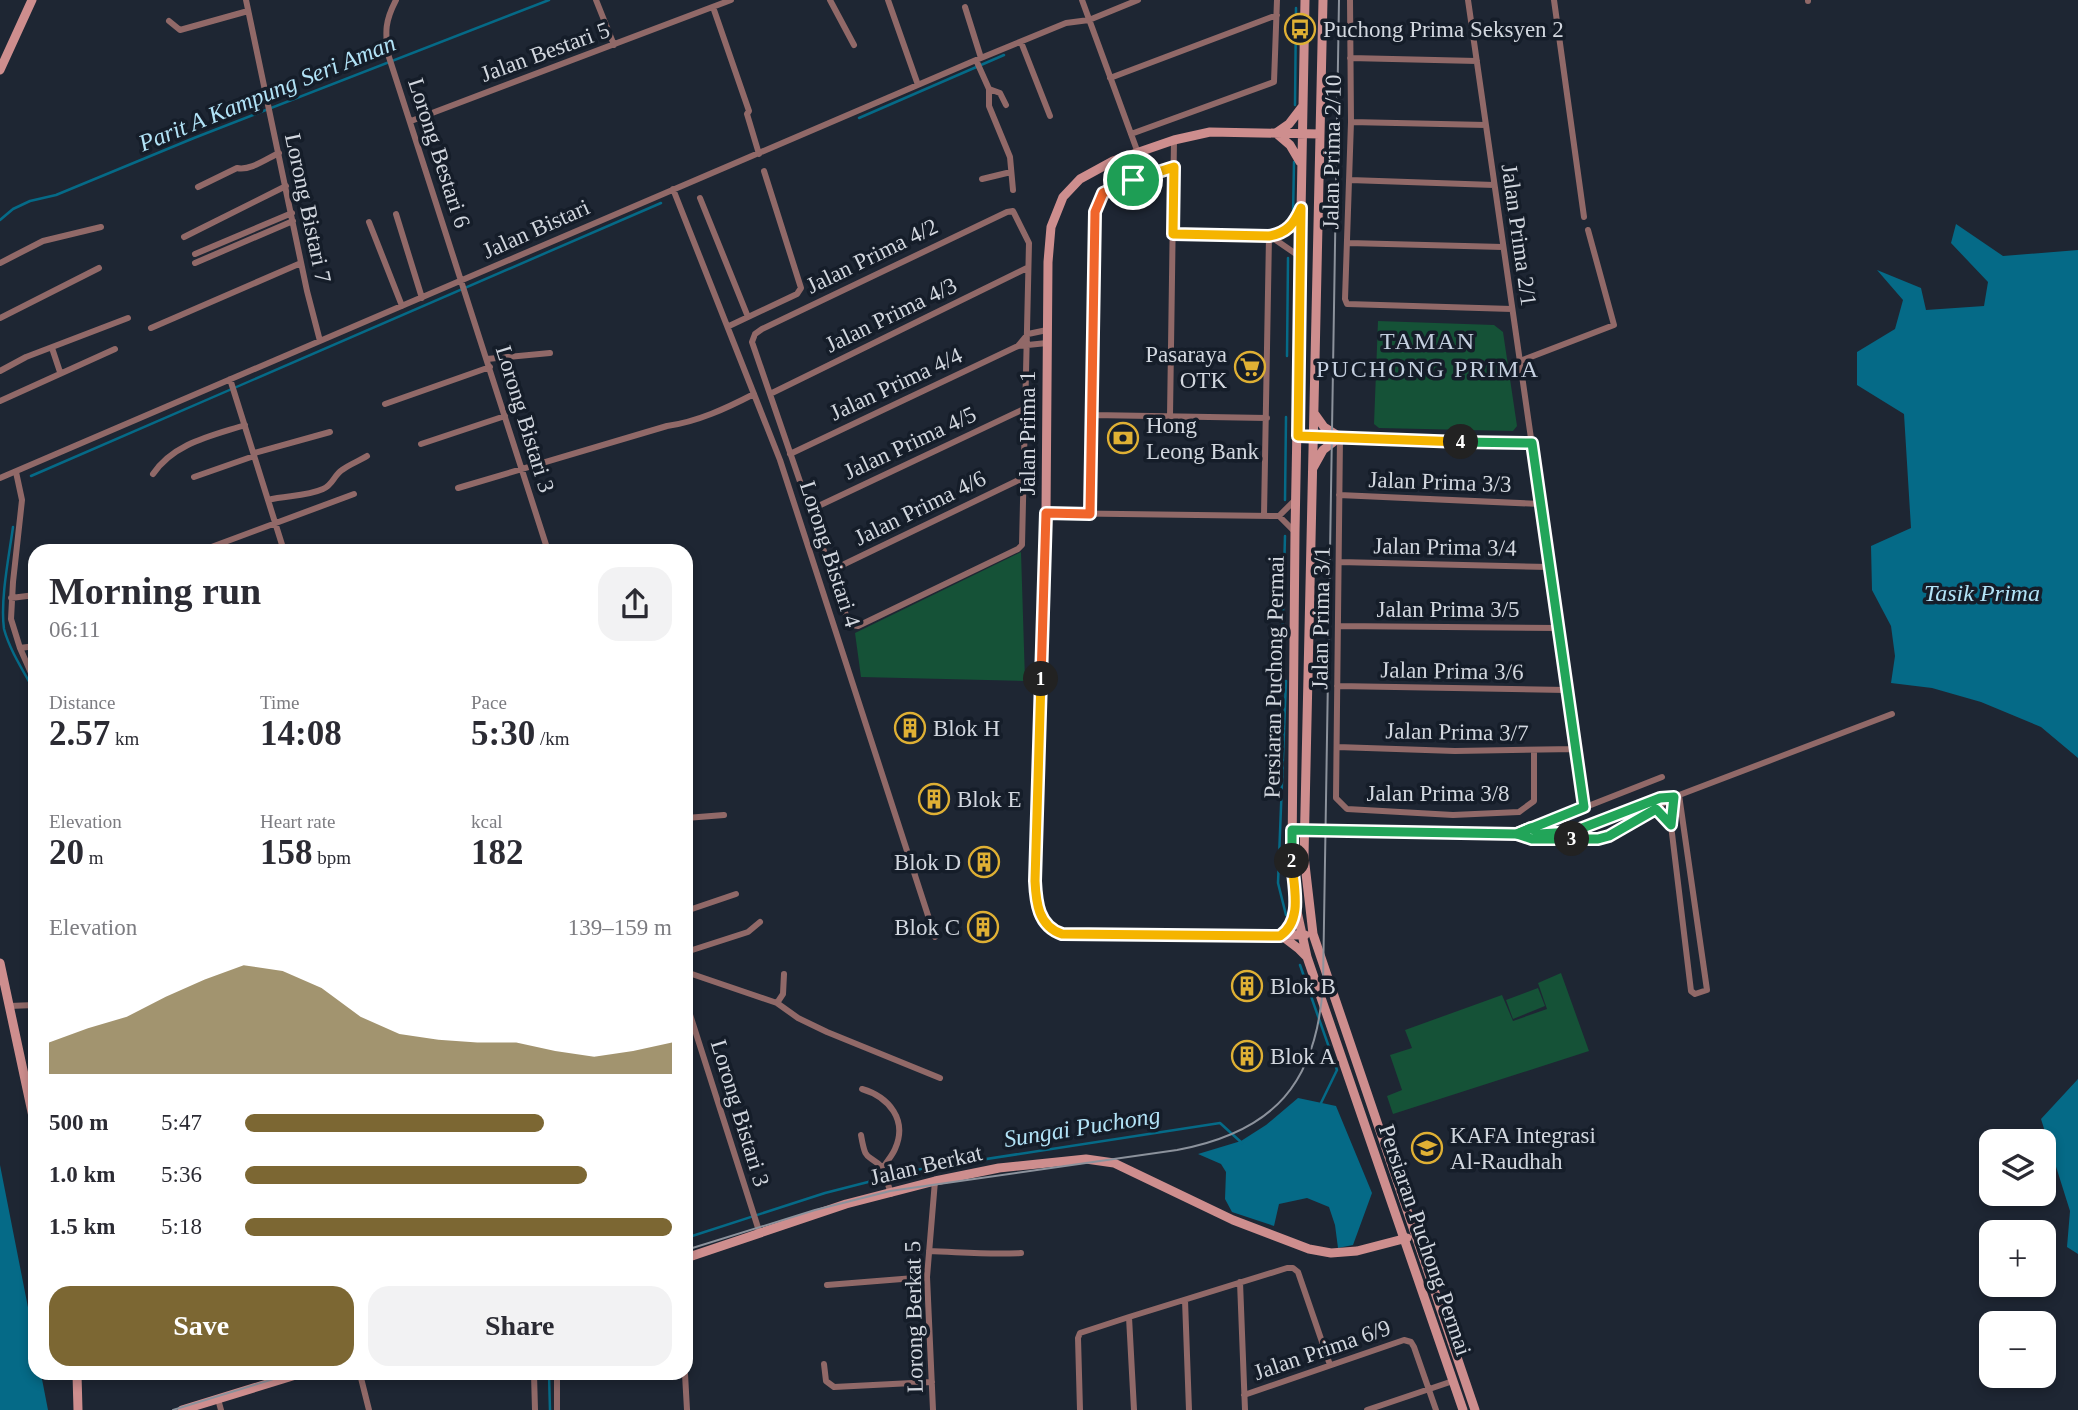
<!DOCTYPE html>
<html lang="en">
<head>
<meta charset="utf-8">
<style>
	:root { --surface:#fff; --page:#f2f2f3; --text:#2b2b33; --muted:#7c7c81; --accent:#7c6733 }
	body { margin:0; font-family:Georgia,serif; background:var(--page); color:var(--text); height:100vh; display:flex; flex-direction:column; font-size:26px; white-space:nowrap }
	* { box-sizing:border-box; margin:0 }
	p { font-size:23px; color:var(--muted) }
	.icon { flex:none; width:38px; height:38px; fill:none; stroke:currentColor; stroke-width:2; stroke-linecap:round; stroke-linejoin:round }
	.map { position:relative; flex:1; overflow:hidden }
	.details { position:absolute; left:28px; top:544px; width:665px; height:836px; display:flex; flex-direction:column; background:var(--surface); border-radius:21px; box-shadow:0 4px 10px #0003 }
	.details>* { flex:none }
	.fabs { position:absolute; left:1979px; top:1129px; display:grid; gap:14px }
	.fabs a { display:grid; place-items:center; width:77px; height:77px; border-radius:14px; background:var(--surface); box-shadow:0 4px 10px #0003; font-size:35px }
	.pin { position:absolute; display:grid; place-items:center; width:60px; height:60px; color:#fff; margin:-30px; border:4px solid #fff; border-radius:50%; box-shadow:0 2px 7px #0007 }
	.km { position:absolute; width:35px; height:35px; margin:-18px; border-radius:50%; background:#222; color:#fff; font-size:19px; line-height:35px; text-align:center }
	.round { display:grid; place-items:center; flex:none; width:74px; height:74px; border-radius:21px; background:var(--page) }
	.head { display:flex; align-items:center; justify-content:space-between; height:119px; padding:0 21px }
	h1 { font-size:38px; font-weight:700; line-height:52px }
	.figures { display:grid; grid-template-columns:repeat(3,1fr); gap:10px; height:119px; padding:7px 21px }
	.figures div { display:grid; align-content:center }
	.figures b { font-size:35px; font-weight:700 }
	.figures small { font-size:19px; font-weight:400 }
	.figures p { font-size:19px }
	.chart { height:196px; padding:14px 21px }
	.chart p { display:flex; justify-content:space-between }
	.chart svg { width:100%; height:126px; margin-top:7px; fill:var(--accent); opacity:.7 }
	.action { display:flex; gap:14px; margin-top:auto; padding:14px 21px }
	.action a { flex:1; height:80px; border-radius:21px; background:var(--accent); color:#fff; font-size:28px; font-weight:700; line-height:80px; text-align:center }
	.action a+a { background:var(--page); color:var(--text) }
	ul { padding:0 21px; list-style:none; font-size:23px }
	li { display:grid; grid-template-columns:112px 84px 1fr; align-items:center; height:52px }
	li i { height:18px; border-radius:9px; background:var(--accent) }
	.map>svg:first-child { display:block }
	.green { fill:#155237 }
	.water { fill:#056a87 }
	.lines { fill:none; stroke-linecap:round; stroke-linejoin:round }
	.stream { stroke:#056a87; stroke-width:2.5 }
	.street { stroke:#916968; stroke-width:6 }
	.secondary { stroke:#ce8e8e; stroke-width:9 }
	.tram { stroke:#8c929c; stroke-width:2 }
	.split-1-casing { stroke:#fff; stroke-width:14 }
	.split-2-casing { stroke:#fff; stroke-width:14 }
	.split-3-casing { stroke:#fff; stroke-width:14 }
	.split-4-casing { stroke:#fff; stroke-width:14 }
	.split-5-casing { stroke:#fff; stroke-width:14 }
	.split-1 { stroke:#f0652b; stroke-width:9 }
	.split-2 { stroke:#f5b400; stroke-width:9 }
	.split-3 { stroke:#22a559; stroke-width:9 }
	.split-4 { stroke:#22a559; stroke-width:9 }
	.split-5 { stroke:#f5b400; stroke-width:9 }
	.labels { text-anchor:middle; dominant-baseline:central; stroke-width:7; stroke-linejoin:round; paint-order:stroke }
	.poi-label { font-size:23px; fill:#d2d7df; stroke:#151d29; text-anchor:start }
	.street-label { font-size:23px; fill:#d2d7df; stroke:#151d29 }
	.water-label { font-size:24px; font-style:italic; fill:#b2e3f7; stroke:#151d29 }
	.neighbourhood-label { font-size:24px; letter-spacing:2px; fill:#c4cfdf; stroke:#151d29 }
</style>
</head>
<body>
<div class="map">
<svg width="2078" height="1410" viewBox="0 0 2078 1410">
	<rect width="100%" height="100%" fill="#1e2633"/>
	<path class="green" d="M 1378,321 L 1494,325 L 1503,332 L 1517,426 L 1513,431 L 1379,428 L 1374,424 Z
		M 1021,552 L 1025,681 L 861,677 L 855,633 Z
		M 1561,973 L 1589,1051 L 1393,1114 L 1387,1096 L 1402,1090 L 1390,1055 L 1412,1048 L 1405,1030 L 1502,995 L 1513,1021 L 1547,1009 L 1538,983 Z
		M 1538,988 L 1545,1006 L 1513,1019 L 1506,1000 Z"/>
	<path class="water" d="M 1956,224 L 2003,256 L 2078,250 L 2078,758 L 2041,727 L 1981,702 L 1932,688 L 1891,683 L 1895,656 L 1891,626 L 1872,590 L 1871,546 L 1911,528 L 1904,414 L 1857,385 L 1857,352 L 1895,329 L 1903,300 L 1877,270 L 1921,288 L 1926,310 L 1984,306 L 1988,282 L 1951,243 Z
		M 2078,1079 L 2078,1254 L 2067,1247 L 2070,1211 L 2041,1119 Z
		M 1298,1098 L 1336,1106 L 1372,1193 L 1353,1245 L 1338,1248 L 1335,1225 L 1329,1207 L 1307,1198 L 1279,1204 L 1274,1226 L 1232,1212 L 1225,1199 L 1226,1172 L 1221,1164 L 1198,1154 L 1241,1141 L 1266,1125 Z
		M 0,1165 L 35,1343 L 35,1374 L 41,1374 L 48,1410 L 0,1410 Z"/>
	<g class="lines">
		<path class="stream" d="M 1295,105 L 1296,8
			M 859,118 L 1004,55
			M 1293,216 L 1294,162
			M 0,220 L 13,209 L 30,201 L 56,195 L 194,138 L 549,0
			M 1287,356 L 1288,258
			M 31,476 L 661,203
			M 1285,500 L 1286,417
			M 13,527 C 9,556 0,600 4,629 C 10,651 24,672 35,692
			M 1282,649 L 1285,536
			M 1286,681 L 1278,883 L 1286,915
			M 1300,965 L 1337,1070 L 1320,1105
			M 686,1238 L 825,1193 L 915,1170 L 1220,1123 L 1242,1143
			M 549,1374 L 550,1410"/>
		<path class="street" d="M 246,0 L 307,291 L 320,341
			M 396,0 C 385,21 385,31 388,54 L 548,551
			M 596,0 L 614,45
			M 830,0 L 854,45
			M 888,0 L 918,85
			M 1082,0 L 1138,153
			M 1350,0 L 1351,122 L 1345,299 L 1347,304 L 1512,309
			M 1468,0 L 1584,807
			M 1554,0 L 1584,217
			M 1808,0 L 1808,1
			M 713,7 L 749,111 L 747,114 L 759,154
			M 965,7 L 981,58
			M 169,21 L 180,30 L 248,11
			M 1021,42 L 1050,116
			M 1350,58 L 1477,61
			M 976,60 L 989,89 L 1000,93 L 1006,105
			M 1110,78 L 1277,15
			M 989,89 L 989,106 L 1010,157 L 1013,190
			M 411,121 L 731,0
			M 1351,122 L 1486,125
			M 1131,134 L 1274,82 L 1277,0
			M 982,179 L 1011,172
			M 1350,180 L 1494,185
			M 198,187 L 237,168 C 250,171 266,159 279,153
			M 673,189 L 780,460 L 935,937
			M 700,198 L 748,317
			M 1013,211 L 1029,243 L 1022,545 L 1018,549 L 858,626 L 852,625 L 848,621 L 752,342 L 755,334 L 762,329 L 1007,212 Z
			M 396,214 L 422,298
			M 369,222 L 402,306
			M 1173,235 L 1269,236 C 1285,233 1293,226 1300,211
			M 1270,236 L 1296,254 L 1299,260
			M 184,237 L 286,186
			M 1348,243 L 1503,247
			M 195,254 L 292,213
			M 0,263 L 43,241 L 101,227
			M 195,263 L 293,221
			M 0,318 L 99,268
			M 729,326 L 797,294 L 801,288 L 764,171
			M 151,328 L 301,263
			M 1018,346 L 1028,334 L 1047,330
			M 52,348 L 60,372
			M 487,359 L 550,353
			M 1520,361 L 1614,325 L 1588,230
			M 0,371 L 26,357 L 128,318
			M 230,379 L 284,551
			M 770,394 L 1027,268
			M 0,401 L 115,349
			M 385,404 L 490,367
			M 1093,415 L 1267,418
			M 1170,416 L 1174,140
			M 1298,436 L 1532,443
			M 1340,437 L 1336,798 L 1347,809 L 1453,815 L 1519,812 L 1534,801 L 1534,751
			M 421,444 L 505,416
			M 254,453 L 330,432
			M 790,454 L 1018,346 L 1047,343
			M 16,472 L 22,500 L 13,582 L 11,619 L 20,648 L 35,682
			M 153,474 C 174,443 211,436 245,425
			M 194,477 L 254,456
			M 0,478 L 976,60 L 1066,23 L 1089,20 L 1138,0
			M 458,488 L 667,426 C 697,422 727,408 754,394
			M 1339,495 L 1540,504
			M 268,500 C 286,495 305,497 323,489 C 333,485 334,475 342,470 C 350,464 359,461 367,456
			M 810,510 L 1026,408
			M 1046,513 L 1279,516 L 1296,499
			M 1090,514 L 1096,205 L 1103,193 L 1116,187 L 1174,167
			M 1264,516 L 1269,236
			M 1279,516 L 1294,531
			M 206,549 L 354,494
			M 1339,562 L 1549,567
			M 830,571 L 1025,477
			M 11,598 L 35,595
			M 1338,626 L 1558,628
			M 20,648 L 35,646
			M 1337,686 L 1566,690
			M 1337,747 L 1455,751 L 1576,749
			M 1656,809 L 1671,825 L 1691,991 L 1695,994 L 1707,990 L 1679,795
			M 686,818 L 724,815
			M 1671,825 L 1674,797
			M 1531,828 L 1539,834 L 1571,832 L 1660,798 L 1674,797
			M 1292,829 L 1517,834 L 1662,777
			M 1517,834 C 1544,843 1582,844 1609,836 L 1674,797 L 1892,714
			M 686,911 L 736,894
			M 686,952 L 748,932 L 760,922
			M 686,972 L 777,1003 L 798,1018 L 827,1032 L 940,1078
			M 686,1002 L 760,1234
			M 777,1003 L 783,994 L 784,974
			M 9,1006 L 35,1005
			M 862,1089 C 889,1097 908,1120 895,1149 C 892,1156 887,1161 883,1168
			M 861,1135 C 866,1164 867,1152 883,1168 L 891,1194
			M 929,1251 C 960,1252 990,1255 1021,1253
			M 1240,1282 L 1245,1410
			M 827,1285 L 927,1277
			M 1185,1300 L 1189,1410
			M 824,1364 L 826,1381 L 834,1387 L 932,1382
			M 360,1374 L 369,1410
			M 534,1374 L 535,1410
			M 557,1374 L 557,1410
			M 685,1374 L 687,1410
			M 1244,1395 L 1404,1340 L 1411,1342 L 1414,1347 L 1436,1410
			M 218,1399 L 221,1410
			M 933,1410 L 927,1277 L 935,1181
			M 1080,1410 L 1078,1338 L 1080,1333 L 1129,1317
			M 1134,1410 L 1129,1317 L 1287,1268 L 1293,1268 L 1298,1272 L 1330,1365
			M 1367,1410 L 1453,1381"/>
		<path class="secondary" d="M 1305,0 L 1295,532 L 1292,857 L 1294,898 L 1307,957 L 1463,1410
			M 1323,0 L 1304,856 L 1313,934 L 1475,1410
			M 0,70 L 32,0
			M 1276,133 L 1290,145 L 1300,162
			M 1276,133 L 1289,124 L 1302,107
			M 1313,468 L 1323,450 L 1340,437 L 1324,427 L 1314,413
			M 1280,935 L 1292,923 L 1296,912
			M 1305,935 L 1062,934 C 1038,926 1036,903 1035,881 L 1046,513 L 1048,262 L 1051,227 L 1063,197 L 1080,179 L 1113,161 L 1174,140 L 1210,132 L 1320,134
			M 1282,936 L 1299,949 L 1306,956
			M 0,963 L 35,1126
			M 686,1258 L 846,1204 L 935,1181 L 999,1168 L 1086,1159 L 1114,1163 L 1233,1220 L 1309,1249 L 1331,1253 L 1357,1251 L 1407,1238
			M 77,1374 L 78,1410
			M 182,1410 L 299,1374"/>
		<path class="tram" d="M 686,1250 L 815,1210 L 890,1191 L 1177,1150 C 1274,1132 1317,1083 1323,984 L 1339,0
			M 173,1410 L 290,1374"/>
	</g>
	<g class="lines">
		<g class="split-1-casing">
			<path id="split-1" d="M 1041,679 L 1046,513 L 1090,514 L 1095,212 L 1103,193 L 1133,180"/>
		</g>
		<g class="split-2-casing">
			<path id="split-2" d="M 1041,679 L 1035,881 C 1036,902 1038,926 1062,934 L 1280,936 C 1304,920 1293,885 1292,861"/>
		</g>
		<g class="split-3-casing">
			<path id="split-3" d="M 1292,861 L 1292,830 L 1517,834 L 1531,828 L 1539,834 L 1572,832 L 1660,798 L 1674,797 L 1671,825 L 1656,809 L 1609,836 L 1598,839 L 1572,839"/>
		</g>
		<g class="split-4-casing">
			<path id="split-4" d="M 1461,442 L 1532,443 L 1584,807 L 1517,834 L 1532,839 L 1572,839"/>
		</g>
		<g class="split-5-casing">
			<path id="split-5" d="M 1133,180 L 1174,167 L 1173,234 L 1269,236 C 1287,233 1294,224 1301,208 L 1298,436 L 1461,442"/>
		</g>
		<use href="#split-1" class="split-1"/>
		<use href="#split-2" class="split-2"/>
		<use href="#split-3" class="split-3"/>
		<use href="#split-4" class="split-4"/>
		<use href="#split-5" class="split-5"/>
	</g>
	<defs>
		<g id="bus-ring" transform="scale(1.575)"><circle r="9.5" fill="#151d29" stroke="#dfb034" stroke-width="1.5"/><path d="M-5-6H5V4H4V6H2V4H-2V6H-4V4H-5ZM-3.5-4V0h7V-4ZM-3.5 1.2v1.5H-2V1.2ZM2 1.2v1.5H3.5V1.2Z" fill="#dfb034"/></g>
		<g id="supermarket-ring" transform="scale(1.575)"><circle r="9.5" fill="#151d29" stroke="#dfb034" stroke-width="1.5"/><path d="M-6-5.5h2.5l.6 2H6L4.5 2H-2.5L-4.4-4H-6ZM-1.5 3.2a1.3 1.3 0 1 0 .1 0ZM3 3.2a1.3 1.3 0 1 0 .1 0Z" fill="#dfb034"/></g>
		<g id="bank-ring" transform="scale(1.575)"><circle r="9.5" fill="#151d29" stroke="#dfb034" stroke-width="1.5"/><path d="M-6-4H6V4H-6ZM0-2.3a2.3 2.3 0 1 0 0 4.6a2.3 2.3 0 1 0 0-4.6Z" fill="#dfb034"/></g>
		<g id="building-ring" transform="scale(1.575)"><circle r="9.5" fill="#151d29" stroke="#dfb034" stroke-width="1.5"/><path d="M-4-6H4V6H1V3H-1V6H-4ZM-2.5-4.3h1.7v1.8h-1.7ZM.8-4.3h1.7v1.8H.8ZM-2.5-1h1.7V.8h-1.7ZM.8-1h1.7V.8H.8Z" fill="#dfb034"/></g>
		<g id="school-ring" transform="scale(1.575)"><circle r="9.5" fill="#151d29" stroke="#dfb034" stroke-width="1.5"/><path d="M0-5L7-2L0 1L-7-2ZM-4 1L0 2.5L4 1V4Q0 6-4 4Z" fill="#dfb034"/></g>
	</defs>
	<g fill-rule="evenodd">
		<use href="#bus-ring" x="1300" y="29"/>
		<use href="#supermarket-ring" x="1250" y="367"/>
		<use href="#bank-ring" x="1123" y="438"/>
		<use href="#building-ring" x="910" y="728"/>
		<use href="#building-ring" x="934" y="799"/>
		<use href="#building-ring" x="984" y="862"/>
		<use href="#building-ring" x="983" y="927"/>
		<use href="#building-ring" x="1247" y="986"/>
		<use href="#building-ring" x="1247" y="1056"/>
		<use href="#school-ring" x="1427" y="1148"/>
	</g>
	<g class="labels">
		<g class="poi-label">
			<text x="1323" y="29">Puchong Prima Seksyen 2</text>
			<text x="1227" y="354" text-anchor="end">Pasaraya<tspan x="1227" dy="26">OTK</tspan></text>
			<text x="1146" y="425">Hong<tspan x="1146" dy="26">Leong Bank</tspan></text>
			<text x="933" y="728">Blok H</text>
			<text x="957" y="799">Blok E</text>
			<text x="961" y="862" text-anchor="end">Blok D</text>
			<text x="960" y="927" text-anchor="end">Blok C</text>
			<text x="1270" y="986">Blok B</text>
			<text x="1270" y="1056">Blok A</text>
			<text x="1450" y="1135">KAFA Integrasi<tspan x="1450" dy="26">Al-Raudhah</tspan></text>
		</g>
		<g class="street-label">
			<text transform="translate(545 52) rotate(-20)">Jalan Bestari 5</text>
			<text transform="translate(1332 152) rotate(-89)">Jalan Prima 2/10</text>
			<text transform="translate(439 153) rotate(72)">Lorong Bestari 6</text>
			<text transform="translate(308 208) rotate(78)">Lorong Bistari 7</text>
			<text transform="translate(536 229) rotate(-24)">Jalan Bistari</text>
			<text transform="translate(1519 235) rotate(82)">Jalan Prima 2/1</text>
			<text transform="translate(872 256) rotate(-26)">Jalan Prima 4/2</text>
			<text transform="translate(891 315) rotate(-26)">Jalan Prima 4/3</text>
			<text transform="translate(896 384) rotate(-25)">Jalan Prima 4/4</text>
			<text transform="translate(525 419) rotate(73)">Lorong Bistari 3</text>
			<text transform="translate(1027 433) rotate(-90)">Jalan Prima 1</text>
			<text transform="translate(910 443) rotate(-25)">Jalan Prima 4/5</text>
			<text transform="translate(1440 482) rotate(2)">Jalan Prima 3/3</text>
			<text transform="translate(920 508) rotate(-26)">Jalan Prima 4/6</text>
			<text transform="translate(1445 547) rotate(1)">Jalan Prima 3/4</text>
			<text transform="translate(830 554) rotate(72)">Lorong Bistari 4</text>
			<text x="1448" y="609">Jalan Prima 3/5</text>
			<text transform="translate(1321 618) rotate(-89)">Jalan Prima 3/1</text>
			<text transform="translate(1452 671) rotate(1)">Jalan Prima 3/6</text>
			<text transform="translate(1274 677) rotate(-89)">Persiaran Puchong Permai</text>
			<text transform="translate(1457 732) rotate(1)">Jalan Prima 3/7</text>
			<text x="1438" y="793">Jalan Prima 3/8</text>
			<text transform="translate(740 1113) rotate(73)">Lorong Bistari 3</text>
			<text transform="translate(926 1165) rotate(-13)">Jalan Berkat</text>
			<text transform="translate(1425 1240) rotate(71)">Persiaran Puchong Permai</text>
			<text transform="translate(914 1317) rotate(-91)">Lorong Berkat 5</text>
			<text transform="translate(1322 1350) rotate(-19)">Jalan Prima 6/9</text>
		</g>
		<g class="water-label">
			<text transform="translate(267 93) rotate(-22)">Parit A Kampung Seri Aman</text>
			<text x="1982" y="593">Tasik Prima</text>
			<text transform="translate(1082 1127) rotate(-9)">Sungai Puchong</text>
		</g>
		<g class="neighbourhood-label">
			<text x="1428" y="341">TAMAN<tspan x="1428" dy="28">PUCHONG PRIMA</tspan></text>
		</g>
	</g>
</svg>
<div class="fabs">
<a><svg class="icon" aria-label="layers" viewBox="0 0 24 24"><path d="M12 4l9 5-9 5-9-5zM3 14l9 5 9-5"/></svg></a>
<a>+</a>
<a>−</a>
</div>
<div class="pin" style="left:1133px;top:180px;background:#1e9e55"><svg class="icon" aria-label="arrive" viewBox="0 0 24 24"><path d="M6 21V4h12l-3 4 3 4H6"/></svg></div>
<b class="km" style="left:1041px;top:679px">1</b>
<b class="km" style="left:1292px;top:861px">2</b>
<b class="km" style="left:1572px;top:839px">3</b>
<b class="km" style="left:1461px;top:442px">4</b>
<section class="details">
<div class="head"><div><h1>Morning run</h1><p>06:11</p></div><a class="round"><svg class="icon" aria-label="share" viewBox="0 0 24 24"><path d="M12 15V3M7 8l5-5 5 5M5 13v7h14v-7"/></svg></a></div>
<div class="figures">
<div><p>Distance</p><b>2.57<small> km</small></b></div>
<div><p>Time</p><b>14:08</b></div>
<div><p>Pace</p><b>5:30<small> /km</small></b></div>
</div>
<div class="figures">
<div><p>Elevation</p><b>20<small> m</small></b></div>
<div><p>Heart rate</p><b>158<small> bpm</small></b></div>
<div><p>kcal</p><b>182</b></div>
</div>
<div class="chart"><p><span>Elevation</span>139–159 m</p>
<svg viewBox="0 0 160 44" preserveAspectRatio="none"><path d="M0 44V33L10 28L20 24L30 17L40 11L50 6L60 8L70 14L80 24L90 30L100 32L110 33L120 33L130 36L140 38L150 36L160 33V44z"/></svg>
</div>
<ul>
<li><b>500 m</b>5:47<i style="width:70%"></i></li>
<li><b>1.0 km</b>5:36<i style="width:80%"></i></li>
<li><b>1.5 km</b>5:18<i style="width:100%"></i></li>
</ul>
<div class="action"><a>Save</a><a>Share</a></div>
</section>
</div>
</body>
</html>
